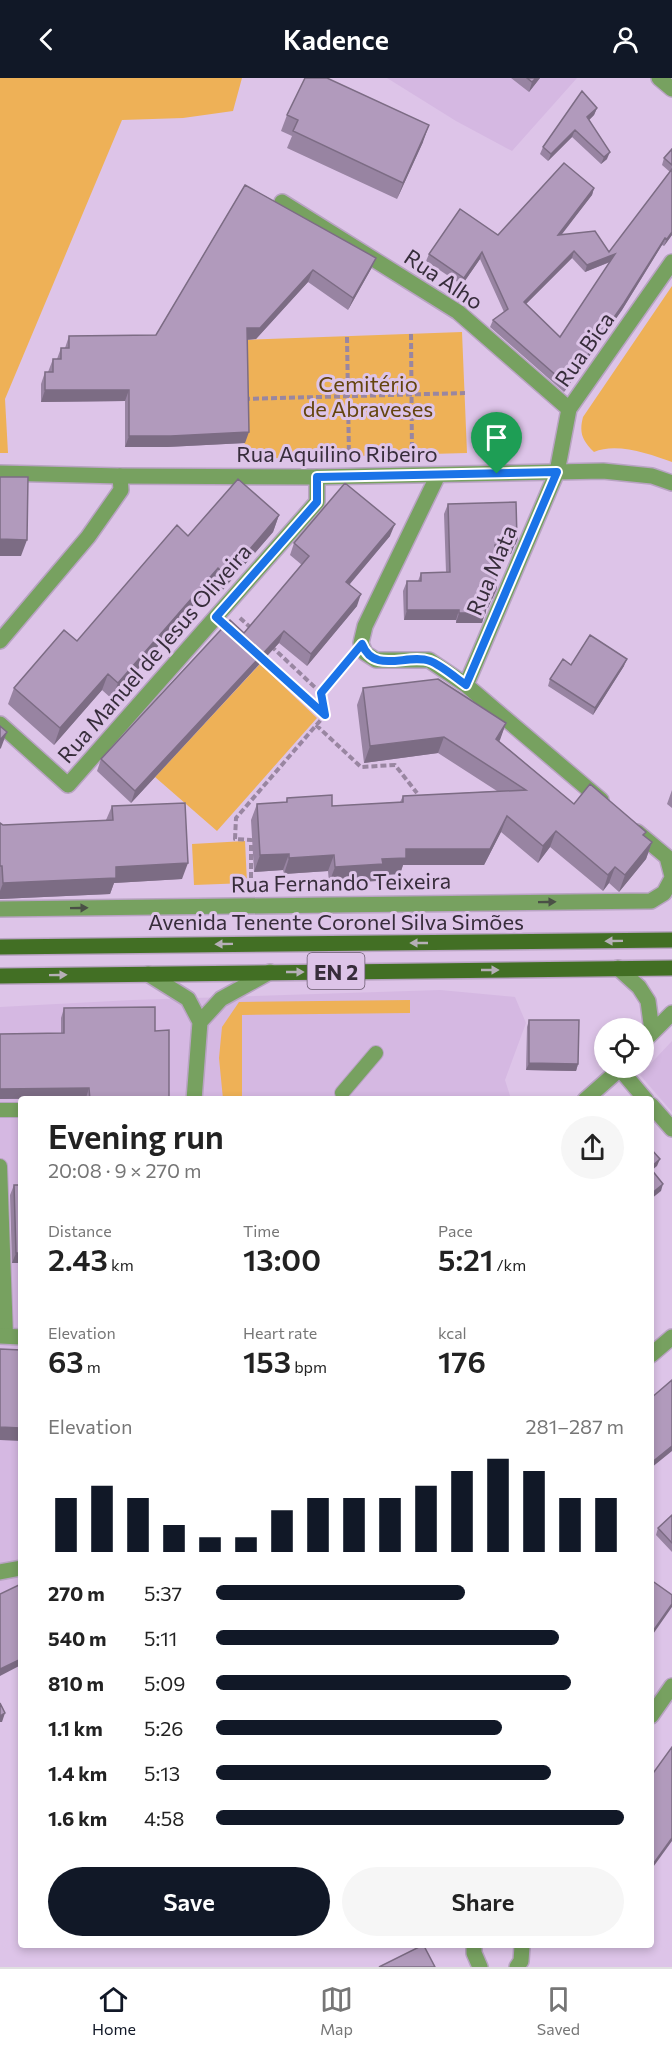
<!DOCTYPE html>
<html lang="en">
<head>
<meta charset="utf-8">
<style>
	:root { --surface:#fff; --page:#f6f6f6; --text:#222; --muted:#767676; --line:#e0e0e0; --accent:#111827 }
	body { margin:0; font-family:Commissioner,sans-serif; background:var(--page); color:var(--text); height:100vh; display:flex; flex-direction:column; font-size:22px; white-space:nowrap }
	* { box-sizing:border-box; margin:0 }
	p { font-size:20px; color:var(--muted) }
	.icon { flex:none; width:33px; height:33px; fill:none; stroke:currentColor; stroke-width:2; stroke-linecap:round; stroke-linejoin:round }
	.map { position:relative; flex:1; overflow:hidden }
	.drawer { position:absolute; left:18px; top:1018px; width:636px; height:852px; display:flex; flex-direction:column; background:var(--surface); border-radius:6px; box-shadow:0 3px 9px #0003 }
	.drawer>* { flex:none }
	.controls { position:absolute; left:594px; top:940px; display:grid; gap:12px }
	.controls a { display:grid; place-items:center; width:60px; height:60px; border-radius:50%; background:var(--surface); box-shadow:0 3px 9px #0003; font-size:30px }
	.pin { position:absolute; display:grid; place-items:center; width:51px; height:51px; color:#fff; margin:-62px -26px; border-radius:50% 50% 50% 0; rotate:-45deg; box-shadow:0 0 6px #0007 }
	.pin .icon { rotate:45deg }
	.round { display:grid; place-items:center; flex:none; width:63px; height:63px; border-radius:32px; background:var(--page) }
	.headline { display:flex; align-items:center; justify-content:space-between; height:102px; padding:0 30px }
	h1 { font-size:33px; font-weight:600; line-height:45px }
	.stats { display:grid; grid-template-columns:repeat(3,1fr); gap:9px; height:102px; padding:6px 30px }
	.stats div { display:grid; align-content:center }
	.stats b { font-size:30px; font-weight:600 }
	.stats small { font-size:16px; font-weight:400 }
	.stats p { font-size:16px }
	.chart { height:168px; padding:12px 30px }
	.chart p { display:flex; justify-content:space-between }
	.chart svg { width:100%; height:108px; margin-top:6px; stroke:var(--accent); stroke-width:6 }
	.cta { display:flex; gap:12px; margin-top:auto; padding:12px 30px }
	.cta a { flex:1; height:69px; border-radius:36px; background:var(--accent); color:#fff; font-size:24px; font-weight:600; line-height:69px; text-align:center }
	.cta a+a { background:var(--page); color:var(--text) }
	ul { padding:0 30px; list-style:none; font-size:20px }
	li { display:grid; grid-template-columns:96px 72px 1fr; align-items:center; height:45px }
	li i { height:15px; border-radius:8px; background:var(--accent) }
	header { display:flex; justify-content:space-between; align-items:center; height:78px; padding:0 30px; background:var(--accent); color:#fff; font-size:27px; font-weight:600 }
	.dock { display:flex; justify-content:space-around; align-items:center; height:84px; border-top:2px solid var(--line); background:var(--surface); font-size:16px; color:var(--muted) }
	.dock a { display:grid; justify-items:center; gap:3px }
	.dock .selected { color:var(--accent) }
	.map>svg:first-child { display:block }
	.built { fill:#d5b8e2 }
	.green { fill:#eeb157 }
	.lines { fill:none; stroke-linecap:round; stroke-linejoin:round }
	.service-casing { stroke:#b8a3c2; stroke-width:16 }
	.pedestrian-casing { stroke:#b8a3c2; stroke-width:18 }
	.minor-casing { stroke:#b8a3c2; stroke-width:18 }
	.tertiary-casing { stroke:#b8a3c2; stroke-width:18 }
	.primary-casing { stroke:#b8a3c2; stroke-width:18 }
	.path { stroke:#9986a1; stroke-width:4; stroke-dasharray:6 3; stroke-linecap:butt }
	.service { stroke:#77a160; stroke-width:14 }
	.pedestrian { stroke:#77a160; stroke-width:15 }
	.minor { stroke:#77a160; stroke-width:15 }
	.tertiary { stroke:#77a160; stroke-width:15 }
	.primary { stroke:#426f24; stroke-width:15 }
	.wall { fill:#9884a2; fill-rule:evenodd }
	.shaded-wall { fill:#7c6c84 }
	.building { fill:#b19abc; stroke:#7c6c84; stroke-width:1.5; fill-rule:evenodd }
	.oneway { fill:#4a5046 }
	.oneway2 { fill:#b6afb7 }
	.route-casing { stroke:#fff; stroke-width:12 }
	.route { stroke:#1a73e8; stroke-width:8 }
	.labels { text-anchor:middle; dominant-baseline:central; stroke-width:6; stroke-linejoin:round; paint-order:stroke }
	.shield { fill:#ddc4e8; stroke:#695a6f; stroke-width:1.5 }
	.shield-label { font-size:21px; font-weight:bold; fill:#372d3b }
	.street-label { font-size:22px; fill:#372d3b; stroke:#ddc4e8 }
	.park-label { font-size:22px; fill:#64440e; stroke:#ddc4e8 }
</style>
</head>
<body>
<header><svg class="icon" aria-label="back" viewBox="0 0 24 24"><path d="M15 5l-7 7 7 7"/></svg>Kadence<svg class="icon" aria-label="person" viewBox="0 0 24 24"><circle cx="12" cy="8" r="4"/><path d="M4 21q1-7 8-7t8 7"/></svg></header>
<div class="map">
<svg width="672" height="1889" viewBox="0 0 672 1889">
	<rect width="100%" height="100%" fill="#ddc4e8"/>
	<path class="built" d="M 387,0 L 577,0 L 512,73 L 456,43 Z
		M 440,912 L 515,919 L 526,945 L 505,1002 L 511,1021 L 21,1022 L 21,1527 L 0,1536 L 0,929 L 132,922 Z
		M 672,963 L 672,1034 L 640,997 Z"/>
	<path class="green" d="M 0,0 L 242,0 L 233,33 L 183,40 L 122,42 L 5,321 L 8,375 L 0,375 Z
		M 672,208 L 672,384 C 650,376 616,364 594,374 C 582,362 579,355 583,339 Z
		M 462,254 L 467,375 L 245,381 L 242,262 Z
		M 260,586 L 317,640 L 217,753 L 155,699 Z
		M 245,763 L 247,805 L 194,807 L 192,766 Z
		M 410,922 L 410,935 L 242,937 L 242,1021 L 223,1021 L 219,980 L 222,949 L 239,924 Z"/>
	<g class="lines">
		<g class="service-casing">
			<path id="service" d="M 342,1015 L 376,975
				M 0,1032 L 21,1032
				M 0,1088 L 6,1258"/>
		</g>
		<g class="pedestrian-casing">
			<path id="pedestrian" d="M 620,991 L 646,1022
				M 651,1027 L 672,1051"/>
		</g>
		<g class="minor-casing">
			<path id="minor" d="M 659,0 L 672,11
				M 282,124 L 458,234 L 569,331
				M 438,397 L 365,548 L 361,565 L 365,575 L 376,582 L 429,582 L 466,607 L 601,722
				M 0,563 L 88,459 L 121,412 L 120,398
				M 466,607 L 557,394 L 569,331 L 672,184
				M 0,646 L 68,707 L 317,424 L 317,399
				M 637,754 L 667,779 L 672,798
				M 0,831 L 651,823 L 664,815 L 672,800
				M 618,890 L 639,909 L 648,923 L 652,953
				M 148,896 L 188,921 L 200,944 L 194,1022
				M 200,944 L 221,921 L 270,894
				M 644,963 L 672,935
				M 585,1022 L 621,990
				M 0,1258 L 21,1259
				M 651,1277 L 672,1259
				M 0,1494 L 21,1490
				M 651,1638 L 672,1608
				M 474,1868 L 474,1875 L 480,1889
				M 517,1889 L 521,1883 L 522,1868"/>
		</g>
		<g class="tertiary-casing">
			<path id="tertiary" d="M 0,395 L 120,398 L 317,399 L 603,393 L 652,398 L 672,405"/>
		</g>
		<g class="primary-casing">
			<path id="primary" d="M 0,869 L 672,862
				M 0,898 L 672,890"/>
		</g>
		<path class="path" d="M 411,256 L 412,377
			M 347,259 L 349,379
			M 244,321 L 465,315
			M 240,540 L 252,551
			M 271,568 L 321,615
			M 325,636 L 321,615 L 348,582
			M 316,647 L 361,689 L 395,687 L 417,715
			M 251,809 L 251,762 L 235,761 L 236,740 L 325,637 L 261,580"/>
		<use href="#service" class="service"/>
		<use href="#pedestrian" class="pedestrian"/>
		<use href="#minor" class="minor"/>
		<use href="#tertiary" class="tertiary"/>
		<use href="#primary" class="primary"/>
	</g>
	<path class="wall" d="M 511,0 L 540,0 L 529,14 Z
		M 597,30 L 594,37 L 589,42 L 607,81 L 601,86 L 572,59 L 548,83 L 540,76 L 543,69 Z
		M 287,37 L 423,64 L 397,121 L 287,70 L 292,58 L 281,53 Z
		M 672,71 L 672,157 L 664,168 L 662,167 L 622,232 L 564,314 L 490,249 L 493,242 L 504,234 L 480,181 L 462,207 L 426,183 L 429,176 L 498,157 L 594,110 L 592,117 L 561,156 L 609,174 L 670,94 L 662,87 L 664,80 ZM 572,180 L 585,194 L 610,184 L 560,259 L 526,226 Z
		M 245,107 L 376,180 L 371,191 L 348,232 L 308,204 L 256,261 L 247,262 L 245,365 L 167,369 L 125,369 L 125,323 L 41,324 L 41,306 L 45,294 L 48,294 L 53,281 L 57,281 L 61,270 L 65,270 L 69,258 L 156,257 Z
		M 448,426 L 511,476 L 495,477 L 488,530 L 486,530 L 482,545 L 456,545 L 456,542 L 404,542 L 403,513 L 407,503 L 418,503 L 421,495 L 446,494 L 444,436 Z
		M 279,437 L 273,454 L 221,514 L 212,506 L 112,621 L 102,612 L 54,667 L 8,626 L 14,610 L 77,563 L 188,458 Z
		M 390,458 L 350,506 L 357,528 L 307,588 L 279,565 L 131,725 L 97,693 L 101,681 L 244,555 L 302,487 L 290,477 L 294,465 Z
		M 571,587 L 624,588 L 593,637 L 548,608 L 550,601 Z
		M 363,610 L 506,645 L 499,663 L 574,726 L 644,758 L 652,764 L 646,781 L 619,814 L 609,805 L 603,813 L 550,769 L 538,785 L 501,754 L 484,787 L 403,787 L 400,796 L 379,797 L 377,803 L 329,805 L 328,793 L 284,796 L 283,792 L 254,794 L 251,742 L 257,726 L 286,724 L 287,720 L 332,728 L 400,724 L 403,718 L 497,713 L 438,675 L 364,685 L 357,627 Z
		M 672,712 L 672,730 L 667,726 Z
		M 112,728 L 182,801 L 114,805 L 110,816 L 0,821 L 0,745 L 3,747 L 106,742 Z
		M 64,930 L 155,953 L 169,1022 L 86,1022 L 86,1020 L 0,1021 L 0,956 L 61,955 L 61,940 Z
		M 529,942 L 578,986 L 576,993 L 526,992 L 527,949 Z
		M 14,1107 L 21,1107 L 21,1185 L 12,1185 L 10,1117 Z
		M 672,1437 L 672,1474 L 656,1457 L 658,1450 Z"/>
	<path class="shaded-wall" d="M 536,0 L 540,0 L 529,14 L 532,4 Z
		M 597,30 L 594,37 L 585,46 L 587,39 Z
		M 429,47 L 423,64 L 397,121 L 403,105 Z
		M 575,52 L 572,59 L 548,83 L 551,76 Z
		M 610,74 L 607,81 L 601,86 L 604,79 Z
		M 594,110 L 592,117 L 556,164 L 558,157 Z
		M 672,154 L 672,157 L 664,168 L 667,161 Z
		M 665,160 L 662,167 L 622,232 L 564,314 L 567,307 Z
		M 574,173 L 572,180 L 521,231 L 524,224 Z
		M 482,174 L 480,181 L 462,207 L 464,200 Z
		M 615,176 L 612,183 L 585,194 L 587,187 Z
		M 376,180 L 371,191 L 348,232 L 353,220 Z
		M 313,192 L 308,204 L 256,261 L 242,262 L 247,250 Z
		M 45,312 L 129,312 L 125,323 L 41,324 Z
		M 249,354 L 245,365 L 167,369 L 125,369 L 129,358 Z
		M 279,437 L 273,454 L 221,514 L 227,498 Z
		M 395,446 L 390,458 L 342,515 L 346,504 Z
		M 0,461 L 27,462 L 21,478 L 0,478 Z
		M 517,461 L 511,476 L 491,477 L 495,467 Z
		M 218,490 L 212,506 L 112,621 L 118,605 Z
		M 496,511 L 488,530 L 483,530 L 487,520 Z
		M 361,516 L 357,528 L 307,588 L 311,576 Z
		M 407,532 L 459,532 L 456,542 L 404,542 Z
		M 459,535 L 485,535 L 482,545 L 456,545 Z
		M 284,553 L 279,565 L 131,725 L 135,713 Z
		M 627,581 L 624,588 L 593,637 L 595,630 Z
		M 108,596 L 102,612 L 54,667 L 60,650 Z
		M 506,645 L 500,662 L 490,677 L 496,661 Z
		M 7,654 L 1,670 L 0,671 L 0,662 Z
		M 444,659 L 438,675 L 364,685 L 370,668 Z
		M 507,738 L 501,754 L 484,787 L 403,787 L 400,796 L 379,797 L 377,803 L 329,805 L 335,789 L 382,781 L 406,771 Z
		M 556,753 L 550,769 L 538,785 L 543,768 Z
		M 652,764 L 646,781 L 619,814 L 625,797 Z
		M 289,776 L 283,792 L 254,794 L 260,777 Z
		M 334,777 L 328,793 L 284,796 L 289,780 Z
		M 188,785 L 182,801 L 114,805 L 110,816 L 0,821 L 0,813 L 3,805 L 116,789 Z
		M 615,789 L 609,805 L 603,813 L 608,797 Z
		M 529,985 L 578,986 L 576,993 L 526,992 Z
		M 89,1010 L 86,1020 L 0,1021 L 0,1011 Z
		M 660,1081 L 657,1088 L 651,1093 L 651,1089 Z
		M 663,1106 L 661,1113 L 651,1121 L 651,1116 Z
		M 16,1175 L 21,1175 L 21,1185 L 12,1185 Z
		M 0,1349 L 21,1350 L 21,1363 L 0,1362 Z
		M 672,1368 L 672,1373 L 651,1390 L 651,1385 Z
		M 672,1526 L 672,1529 L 651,1559 L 651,1556 Z
		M 21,1581 L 21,1587 L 0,1598 L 0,1591 Z
		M 5,1635 L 2,1644 L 0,1644 L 0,1638 Z
		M 672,1760 L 672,1763 L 651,1792 L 651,1789 Z"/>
	<path class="building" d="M 305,0 L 327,0 L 429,47 L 403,105 L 293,53 L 298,42 L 287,37 Z
		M 527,0 L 536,0 L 532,4 Z
		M 582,13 L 597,30 L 587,39 L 610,74 L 604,79 L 575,52 L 551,76 L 543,69 Z
		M 672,71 L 672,87 L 664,80 Z
		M 564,85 L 594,110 L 558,157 L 595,153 L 609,174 L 672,91 L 672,154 L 667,161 L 665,160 L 624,225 L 567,307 L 493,242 L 508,231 L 482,174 L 464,200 L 429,176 L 460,131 L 498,157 ZM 574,173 L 587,187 L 615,176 L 560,259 L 524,224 Z
		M 245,107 L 376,180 L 353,220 L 313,192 L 260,250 L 247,250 L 249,354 L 171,358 L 129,358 L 129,312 L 45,312 L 45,294 L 53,294 L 53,281 L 61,281 L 61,270 L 69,270 L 69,258 L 156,257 Z
		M 0,399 L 28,399 L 27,462 L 0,461 Z
		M 238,401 L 279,437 L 227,498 L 218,490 L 118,605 L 108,596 L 60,650 L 14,610 L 64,552 L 77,563 L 177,447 L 188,458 Z
		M 345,405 L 395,446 L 346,504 L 361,516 L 311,576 L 284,553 L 135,713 L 101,681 L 230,542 L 244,555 L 309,478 L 294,465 Z
		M 516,424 L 517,461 L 515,466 L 495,467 L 496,511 L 492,520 L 487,520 L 485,535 L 459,535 L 459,532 L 407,532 L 407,503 L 421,503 L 421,495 L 450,494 L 448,426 Z
		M 590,557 L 627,581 L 595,630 L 550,601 L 563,581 L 571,587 Z
		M 438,601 L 506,645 L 496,661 L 574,726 L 590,706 L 646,754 L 643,757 L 652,764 L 625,797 L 615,789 L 608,797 L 556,753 L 543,768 L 507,738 L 490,771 L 406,771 L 406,780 L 382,781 L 383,786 L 335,789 L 334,777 L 289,780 L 289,776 L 260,777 L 257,726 L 287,724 L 287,720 L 332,717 L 332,728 L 403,724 L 403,718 L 526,712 L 444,659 L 370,668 L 363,610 Z
		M 0,648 L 7,654 L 0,662 Z
		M 185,725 L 188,785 L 116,789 L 116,800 L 3,805 L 2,788 L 0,788 L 0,745 L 3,747 L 113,742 L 112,728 Z
		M 155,929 L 155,953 L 169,952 L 169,1022 L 90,1022 L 89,1010 L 0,1011 L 0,956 L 64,955 L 64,930 Z
		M 529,942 L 579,942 L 578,986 L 529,985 Z
		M 651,1071 L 660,1081 L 651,1089 Z
		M 651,1091 L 663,1106 L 651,1116 Z
		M 14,1107 L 21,1107 L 21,1175 L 16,1175 Z
		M 0,1271 L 21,1272 L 21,1350 L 0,1349 Z
		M 672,1302 L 672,1368 L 651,1385 L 651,1320 Z
		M 672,1437 L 672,1465 L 658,1450 Z
		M 651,1502 L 672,1517 L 672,1526 L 651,1556 Z
		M 21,1506 L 21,1581 L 0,1591 L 0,1516 Z
		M 0,1625 L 5,1635 L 0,1638 Z
		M 672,1669 L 672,1760 L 651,1789 L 651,1698 Z
		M 421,1868 L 424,1868 L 435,1889 L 379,1889 Z"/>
	<defs><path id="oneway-solid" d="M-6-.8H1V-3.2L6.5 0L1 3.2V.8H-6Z" transform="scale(1.5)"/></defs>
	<g class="oneway">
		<use href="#oneway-solid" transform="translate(547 824) rotate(-1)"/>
		<use href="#oneway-solid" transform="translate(79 830) rotate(-1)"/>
	</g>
	<g class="oneway2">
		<use href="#oneway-solid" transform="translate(614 863) rotate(179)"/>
		<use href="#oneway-solid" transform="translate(419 865) rotate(180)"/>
		<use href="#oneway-solid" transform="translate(224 866) rotate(179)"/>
		<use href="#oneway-solid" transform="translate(490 892)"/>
		<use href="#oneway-solid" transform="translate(295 894)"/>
		<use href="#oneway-solid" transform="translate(58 897) rotate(-1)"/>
	</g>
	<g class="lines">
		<g class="route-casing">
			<path id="route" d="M 557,394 L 466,607 C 456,600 441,587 430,583 C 407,575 374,597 362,566 L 321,615 L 325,637 L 216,539 L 317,424 L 317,399 Z"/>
		</g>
		<use href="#route" class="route"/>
	</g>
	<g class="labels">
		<rect class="shield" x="307.5" y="875" width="57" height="36" rx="4.5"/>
		<g class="shield-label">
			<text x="336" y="893">EN 2</text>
		</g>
		<g class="street-label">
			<text transform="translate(444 201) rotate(34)">Rua Alho</text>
			<text transform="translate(584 271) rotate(-55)">Rua Bica</text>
			<text x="337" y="375">Rua Aquilino Ribeiro</text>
			<text transform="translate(491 492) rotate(-67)">Rua Mata</text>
			<text transform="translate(154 575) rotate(-49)">Rua Manuel de Jesus Oliveira</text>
			<text transform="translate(341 804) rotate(-1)">Rua Fernando Teixeira</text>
			<text x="336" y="843">Avenida Tenente Coronel Silva Simões</text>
		</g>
		<g class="park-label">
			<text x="368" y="305">Cemitério<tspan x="368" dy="25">de Abraveses</tspan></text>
		</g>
	</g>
</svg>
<div class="controls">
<a><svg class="icon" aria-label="locate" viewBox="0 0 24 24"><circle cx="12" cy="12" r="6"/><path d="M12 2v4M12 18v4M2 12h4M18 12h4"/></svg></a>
</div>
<div class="pin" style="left:497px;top:396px;background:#1e9e55"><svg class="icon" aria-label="arrive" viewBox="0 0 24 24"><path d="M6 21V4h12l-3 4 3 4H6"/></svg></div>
<section class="drawer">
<div class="headline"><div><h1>Evening run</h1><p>20:08 · 9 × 270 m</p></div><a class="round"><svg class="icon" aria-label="share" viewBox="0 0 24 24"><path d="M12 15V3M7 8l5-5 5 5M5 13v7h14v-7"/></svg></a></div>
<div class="stats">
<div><p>Distance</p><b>2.43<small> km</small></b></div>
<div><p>Time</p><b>13:00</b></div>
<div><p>Pace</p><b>5:21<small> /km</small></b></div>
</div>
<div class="stats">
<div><p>Elevation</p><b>63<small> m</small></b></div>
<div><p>Heart rate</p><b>153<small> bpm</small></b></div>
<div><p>kcal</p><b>176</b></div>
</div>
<div class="chart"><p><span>Elevation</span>281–287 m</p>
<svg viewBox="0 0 160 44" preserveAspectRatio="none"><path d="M5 44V22M15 44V17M25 44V22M35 44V33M45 44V38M55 44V38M65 44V27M75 44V22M85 44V22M95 44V22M105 44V17M115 44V11M125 44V6M135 44V11M145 44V22M155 44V22"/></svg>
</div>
<ul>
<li><b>270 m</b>5:37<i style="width:61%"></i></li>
<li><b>540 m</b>5:11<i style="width:84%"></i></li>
<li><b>810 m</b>5:09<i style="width:87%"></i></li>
<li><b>1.1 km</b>5:26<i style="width:70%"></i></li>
<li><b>1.4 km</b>5:13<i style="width:82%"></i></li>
<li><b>1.6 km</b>4:58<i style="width:100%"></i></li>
</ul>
<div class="cta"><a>Save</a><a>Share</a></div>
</section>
</div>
<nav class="dock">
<a class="selected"><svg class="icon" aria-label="home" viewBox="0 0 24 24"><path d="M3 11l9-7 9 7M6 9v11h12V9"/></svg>Home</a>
<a><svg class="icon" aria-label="map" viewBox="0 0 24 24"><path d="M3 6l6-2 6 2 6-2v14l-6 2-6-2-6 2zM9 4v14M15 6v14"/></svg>Map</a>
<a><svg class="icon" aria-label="saved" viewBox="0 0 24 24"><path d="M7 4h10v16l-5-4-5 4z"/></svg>Saved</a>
</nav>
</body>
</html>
